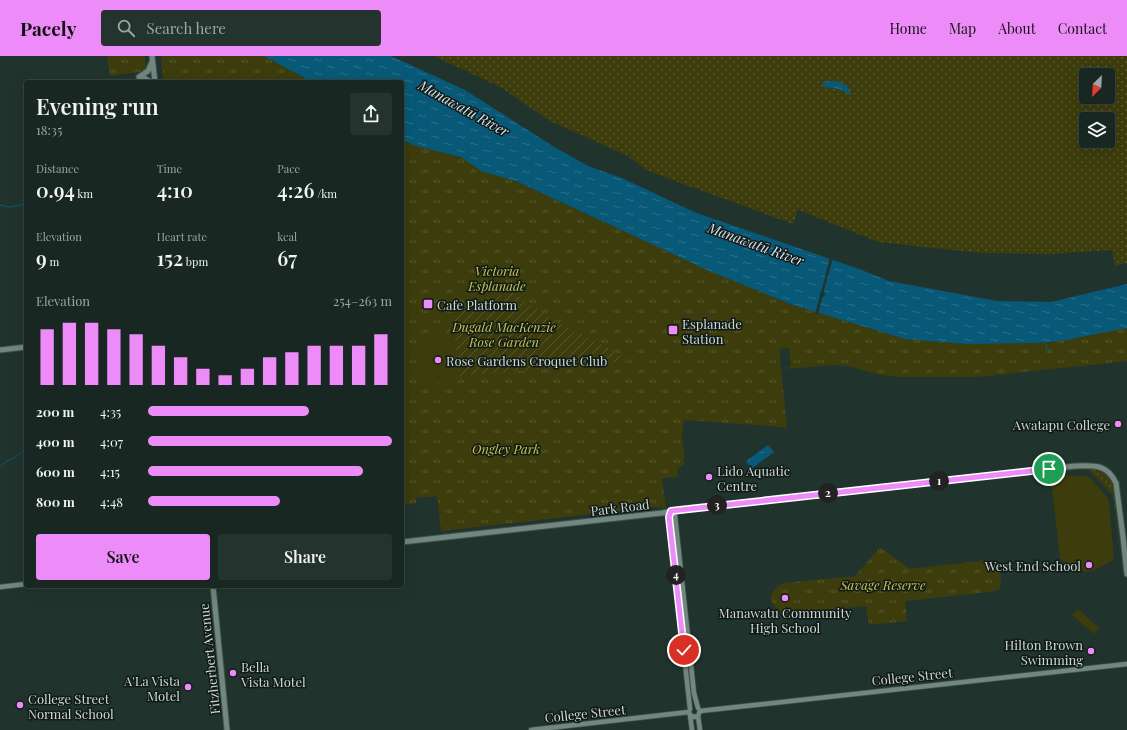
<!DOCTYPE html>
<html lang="en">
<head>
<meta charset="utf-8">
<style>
	:root { --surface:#182722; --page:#25332f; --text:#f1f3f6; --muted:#9fa5a5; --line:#364440; --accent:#ed8cf9 }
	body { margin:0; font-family:"Playfair Display",serif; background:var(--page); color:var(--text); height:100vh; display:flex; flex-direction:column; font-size:15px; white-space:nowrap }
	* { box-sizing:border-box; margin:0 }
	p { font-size:13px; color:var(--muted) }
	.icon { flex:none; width:22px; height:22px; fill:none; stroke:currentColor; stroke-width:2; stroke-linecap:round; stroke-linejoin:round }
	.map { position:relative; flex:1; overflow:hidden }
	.panel { position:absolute; left:24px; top:24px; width:380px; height:508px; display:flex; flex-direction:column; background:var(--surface); border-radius:4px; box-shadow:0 4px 16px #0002,0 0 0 1px var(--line) }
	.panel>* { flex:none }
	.needle { width:26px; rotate:204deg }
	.buttons { position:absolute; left:1079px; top:12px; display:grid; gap:8px }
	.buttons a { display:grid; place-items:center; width:36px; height:36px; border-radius:4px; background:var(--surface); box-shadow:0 4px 16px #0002,0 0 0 1px var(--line); font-size:20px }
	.pin { position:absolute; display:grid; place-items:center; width:34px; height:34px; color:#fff; margin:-17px; border:2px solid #fff; border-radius:50%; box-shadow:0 1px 4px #0007 }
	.km { position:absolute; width:20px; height:20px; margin:-10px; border-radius:50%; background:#222; color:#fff; font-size:11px; line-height:20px; text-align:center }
	.round { display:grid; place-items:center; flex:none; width:42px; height:42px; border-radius:4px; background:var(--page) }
	.summary { display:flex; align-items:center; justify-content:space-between; height:68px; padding:0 12px }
	h1 { font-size:22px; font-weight:600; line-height:30px }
	.metrics { display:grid; grid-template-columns:repeat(3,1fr); gap:6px; height:68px; padding:4px 12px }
	.metrics div { display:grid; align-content:center }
	.metrics b { font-size:20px; font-weight:600 }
	.metrics small { font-size:11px; font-weight:400 }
	.metrics p { font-size:11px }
	.chart { height:112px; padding:8px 12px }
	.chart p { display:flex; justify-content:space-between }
	.chart svg { width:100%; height:72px; margin-top:4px; stroke:var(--accent); stroke-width:6 }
	.button { display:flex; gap:8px; margin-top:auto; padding:8px 12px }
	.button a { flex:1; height:46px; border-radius:4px; background:var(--accent); color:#111; font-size:16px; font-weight:600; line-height:46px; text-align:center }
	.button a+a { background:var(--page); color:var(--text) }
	ul { padding:0 12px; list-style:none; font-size:13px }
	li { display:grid; grid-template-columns:64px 48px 1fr; align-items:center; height:30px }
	li i { height:10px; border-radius:5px; background:var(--accent) }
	header { display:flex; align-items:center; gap:24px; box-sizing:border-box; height:56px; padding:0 20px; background:var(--accent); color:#111 }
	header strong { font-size:19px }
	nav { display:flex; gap:22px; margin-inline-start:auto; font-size:14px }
	.search { width:280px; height:36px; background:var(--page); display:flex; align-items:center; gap:10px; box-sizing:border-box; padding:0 14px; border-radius:4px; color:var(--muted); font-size:15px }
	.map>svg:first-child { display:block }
	.grass { fill:url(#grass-dots); fill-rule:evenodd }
	.park { fill:url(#park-tufts) }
	.garden { fill:url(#garden-furrows) }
	.pitch { fill:#3c3c0c }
	.water { fill:url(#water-ripples) }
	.pier { fill:#20342d }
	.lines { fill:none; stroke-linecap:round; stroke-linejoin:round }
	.stream { stroke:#085978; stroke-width:1 }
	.tertiary-casing { stroke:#3f514a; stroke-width:6 }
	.secondary-casing { stroke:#3f514a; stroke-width:7 }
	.tertiary { stroke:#71877f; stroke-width:4.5 }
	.secondary { stroke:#71877f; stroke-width:5 }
	.route-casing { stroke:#fff; stroke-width:8 }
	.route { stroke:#ed8cf9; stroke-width:5 }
	.poi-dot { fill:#ed8cf9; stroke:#111a16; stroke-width:1.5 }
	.labels { text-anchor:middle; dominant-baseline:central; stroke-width:3; stroke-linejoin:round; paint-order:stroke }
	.park-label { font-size:13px; font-style:italic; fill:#c5c552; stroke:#111a16 }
	.poi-label { font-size:13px; fill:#cdd9d4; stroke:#111a16; text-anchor:start }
	.street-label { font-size:13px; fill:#cdd9d4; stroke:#111a16 }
	.water-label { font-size:14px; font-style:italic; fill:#d1e6f2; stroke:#111a16 }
</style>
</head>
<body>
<header>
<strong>Pacely</strong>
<div class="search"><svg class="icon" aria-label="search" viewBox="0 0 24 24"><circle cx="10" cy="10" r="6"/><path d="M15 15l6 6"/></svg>Search here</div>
<nav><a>Home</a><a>Map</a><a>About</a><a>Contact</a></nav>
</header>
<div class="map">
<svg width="1127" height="674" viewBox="0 0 1127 674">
	<defs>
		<pattern id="grass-dots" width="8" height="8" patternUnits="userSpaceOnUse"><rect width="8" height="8" fill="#3c3c0c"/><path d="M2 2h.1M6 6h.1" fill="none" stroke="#57582e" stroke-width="1.8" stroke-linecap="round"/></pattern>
		<pattern id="park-tufts" width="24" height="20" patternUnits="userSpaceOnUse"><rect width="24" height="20" fill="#3c3c0c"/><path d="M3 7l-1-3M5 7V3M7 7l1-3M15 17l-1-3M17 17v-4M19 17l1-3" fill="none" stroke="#57582e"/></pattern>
		<pattern id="garden-furrows" width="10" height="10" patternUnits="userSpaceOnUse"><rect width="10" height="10" fill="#3c3c0c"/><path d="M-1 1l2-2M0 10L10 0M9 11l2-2" fill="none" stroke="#57582e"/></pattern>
		<pattern id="water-ripples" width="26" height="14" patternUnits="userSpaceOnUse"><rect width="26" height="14" fill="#085978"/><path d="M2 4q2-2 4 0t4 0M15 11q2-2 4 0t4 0" fill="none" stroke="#2b708a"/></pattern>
	</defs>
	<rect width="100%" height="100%" fill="#20342d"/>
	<path class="grass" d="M 434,0 L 1127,0 L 1127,207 L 1115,210 L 1112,194 L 1052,198 L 980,197 L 878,186 L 798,154 L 793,168 L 648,115 L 626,99 L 550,65 L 500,31 ZM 1086,19 L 1108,19 L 1108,41 L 1086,41 ZM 1086,63 L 1108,63 L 1108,85 L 1086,85 Z
		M 1088,413 C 1100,413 1109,419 1113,430 L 1124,530 L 1113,439 L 1088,413 L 1051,417 L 1051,416 Z"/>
	<path class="park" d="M 107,0 L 145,0 L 146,13 L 139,16 L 110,20 Z
		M 161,0 L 264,0 L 312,26 L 163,26 Z
		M 402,83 L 413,89 L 461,101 L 481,115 L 515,125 L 707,214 L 793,249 L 905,283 L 966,288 L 1035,287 L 1061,285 L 1127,272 L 1127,305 L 977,321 L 899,321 L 881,319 L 848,310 L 838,309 L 821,310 L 788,313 L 788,311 L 791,310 L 789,292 L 779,293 L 787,372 L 770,370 L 684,364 L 682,379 L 681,380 L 683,385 L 682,385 L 684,390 L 682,391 L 685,396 L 683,397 L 685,402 L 683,403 L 684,408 L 677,414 L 678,421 L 662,422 L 666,452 L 653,451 L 441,475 L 437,440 L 416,442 L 416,447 L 402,449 Z
		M 880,491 L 910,513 L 988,504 C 1002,514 1002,516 1000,533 L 989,536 L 905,545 L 907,565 L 869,569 L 866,550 L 788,557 C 768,553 764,536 784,527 L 855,520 Z"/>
	<path class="garden" d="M 514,237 C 528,247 541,257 555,265 C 581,279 604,287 628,305 L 460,320 L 453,274 L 454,252 C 473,244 493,240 514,237 Z"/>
	<path class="pitch" d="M 454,279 L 459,324 L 423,328 L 417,284 Z
		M 1077,420 L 1086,420 L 1090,422 L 1107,441 L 1109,446 L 1114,502 L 1113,504 C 1107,507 1102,511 1096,513 C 1083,520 1069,511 1060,502 L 1052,432 C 1055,418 1066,420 1077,420 Z
		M 1078,553 L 1099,572 L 1094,578 L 1072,559 Z"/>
	<path class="water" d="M 264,0 L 391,0 L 465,34 L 556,92 L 588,110 L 624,123 L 694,156 L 859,213 L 889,225 L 997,245 L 1051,246 L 1127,228 L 1127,272 L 1061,285 L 1035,287 L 966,288 L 905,283 L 793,249 L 707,214 L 516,125 L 481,115 L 461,101 L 413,89 L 402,83 L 402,26 L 312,26 Z
		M 831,25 C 841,25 849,28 851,39 L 839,33 L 824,31 L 822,26 Z
		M 768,389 L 774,396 L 751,413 L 746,405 Z"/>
	<path class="pier" d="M 830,201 L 833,202 L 824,234 L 825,239 L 822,242 L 818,259 L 815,258 L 820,240 L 820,237 L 822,233 Z"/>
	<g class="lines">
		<path class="stream" d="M 0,149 L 10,151 L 26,148
			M 1045,286 L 1047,291 L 1046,295 L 1047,297
			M 0,411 L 7,405 L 14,402 L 26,393"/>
		<g class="tertiary-casing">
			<path id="tertiary" d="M 671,455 L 675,460 L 694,637 L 698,652
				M 671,455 L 669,461 L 690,653
				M 0,531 L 26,528
				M 700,655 L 1127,608
				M 689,656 L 690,659 L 694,661 L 698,660 L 700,655
				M 690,659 L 692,674
				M 698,660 L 700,674
				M 531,674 L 689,656"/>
		</g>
		<g class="secondary-casing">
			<path id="secondary" d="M 152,0 L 155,26
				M 139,21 L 148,15 L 152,6
				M 139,21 L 144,22 L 151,26
				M 0,294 L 26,291
				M 402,486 L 662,457 L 682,453 L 1049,413 C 1058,412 1067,411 1075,410 C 1094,409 1107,408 1116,427 L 1123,481 L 1127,518
				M 213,530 L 227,674"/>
		</g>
		<use href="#tertiary" class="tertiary"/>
		<use href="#secondary" class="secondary"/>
	</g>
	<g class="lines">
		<g class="route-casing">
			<path id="route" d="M 684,594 L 669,461 L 671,455 L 1049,413"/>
		</g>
		<use href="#route" class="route"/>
	</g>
	<g class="poi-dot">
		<rect x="423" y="243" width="10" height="10" rx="2"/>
		<rect x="668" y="269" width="10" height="10" rx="2"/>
		<circle cx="438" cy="304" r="4"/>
		<circle cx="1118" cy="368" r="4"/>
		<circle cx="709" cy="421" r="4"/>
		<circle cx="1089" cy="509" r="4"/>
		<circle cx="785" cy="542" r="4"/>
		<circle cx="1091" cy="595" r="4"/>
		<circle cx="233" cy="617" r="4"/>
		<circle cx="188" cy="631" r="4"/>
		<circle cx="20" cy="649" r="4"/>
	</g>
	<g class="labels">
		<g class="park-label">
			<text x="497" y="214">Victoria<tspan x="497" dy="15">Esplanade</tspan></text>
			<text x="504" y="270">Dugald MacKenzie<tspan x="504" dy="15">Rose Garden</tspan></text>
			<text x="506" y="392">Ongley Park</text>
			<text x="883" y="528">Savage Reserve</text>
		</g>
		<g class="poi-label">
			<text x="437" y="248">Cafe Platform</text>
			<text x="682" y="267">Esplanade<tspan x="682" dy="15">Station</tspan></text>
			<text x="446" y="304">Rose Gardens Croquet Club</text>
			<text x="1110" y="368" text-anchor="end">Awatapu College</text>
			<text x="717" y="414">Lido Aquatic<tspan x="717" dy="15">Centre</tspan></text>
			<text x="1081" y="509" text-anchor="end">West End School</text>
			<text x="785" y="556" text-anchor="middle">Manawatu Community<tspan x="785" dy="15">High School</tspan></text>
			<text x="1083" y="588" text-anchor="end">Hilton Brown<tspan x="1083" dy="15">Swimming</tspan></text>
			<text x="241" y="610">Bella<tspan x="241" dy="15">Vista Motel</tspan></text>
			<text x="180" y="624" text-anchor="end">A'La Vista<tspan x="180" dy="15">Motel</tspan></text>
			<text x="28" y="642">College Street<tspan x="28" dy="15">Normal School</tspan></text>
		</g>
		<g class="street-label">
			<text transform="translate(620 451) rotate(-7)">Park Road</text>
			<text transform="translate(209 603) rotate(-96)">Fitzherbert Avenue</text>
			<text transform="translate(912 620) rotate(-6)">College Street</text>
			<text transform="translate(585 657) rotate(-6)">College Street</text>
		</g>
		<g class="water-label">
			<text transform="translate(464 52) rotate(29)">Manawatū River</text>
			<text transform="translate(756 188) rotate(20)">Manawatū River</text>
		</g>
	</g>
</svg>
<div class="buttons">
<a><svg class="needle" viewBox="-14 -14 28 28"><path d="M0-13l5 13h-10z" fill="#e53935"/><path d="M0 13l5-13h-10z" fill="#9fa5a5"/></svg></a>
<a><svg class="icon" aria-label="layers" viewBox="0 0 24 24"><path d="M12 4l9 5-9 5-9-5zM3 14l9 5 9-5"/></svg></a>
</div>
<div class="pin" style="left:1049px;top:413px;background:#1e9e55"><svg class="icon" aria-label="arrive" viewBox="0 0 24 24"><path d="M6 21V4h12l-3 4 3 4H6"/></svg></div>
<div class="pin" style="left:684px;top:594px;background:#d93025"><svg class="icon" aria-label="check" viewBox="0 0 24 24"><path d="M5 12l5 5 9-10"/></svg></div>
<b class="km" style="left:939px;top:425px">1</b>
<b class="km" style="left:828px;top:437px">2</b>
<b class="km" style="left:717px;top:449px">3</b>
<b class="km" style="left:676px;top:519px">4</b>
<section class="panel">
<div class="summary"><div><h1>Evening run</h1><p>18:35</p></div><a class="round"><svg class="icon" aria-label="share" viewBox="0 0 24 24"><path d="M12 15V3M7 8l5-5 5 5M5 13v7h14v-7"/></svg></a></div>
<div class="metrics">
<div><p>Distance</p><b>0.94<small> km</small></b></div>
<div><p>Time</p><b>4:10</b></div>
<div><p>Pace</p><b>4:26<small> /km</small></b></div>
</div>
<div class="metrics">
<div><p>Elevation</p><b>9<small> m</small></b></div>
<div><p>Heart rate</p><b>152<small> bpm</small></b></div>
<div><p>kcal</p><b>67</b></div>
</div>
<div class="chart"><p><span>Elevation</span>254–263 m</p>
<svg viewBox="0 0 160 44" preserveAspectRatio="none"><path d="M5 44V10M15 44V6M25 44V6M35 44V10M45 44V13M55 44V20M65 44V27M75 44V34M85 44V38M95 44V34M105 44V27M115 44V24M125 44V20M135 44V20M145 44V20M155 44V13"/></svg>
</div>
<ul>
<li><b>200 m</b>4:35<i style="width:66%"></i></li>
<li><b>400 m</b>4:07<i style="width:100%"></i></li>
<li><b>600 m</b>4:15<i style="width:88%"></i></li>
<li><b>800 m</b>4:48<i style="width:54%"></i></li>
</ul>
<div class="button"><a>Save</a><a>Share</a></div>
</section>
</div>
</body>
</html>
